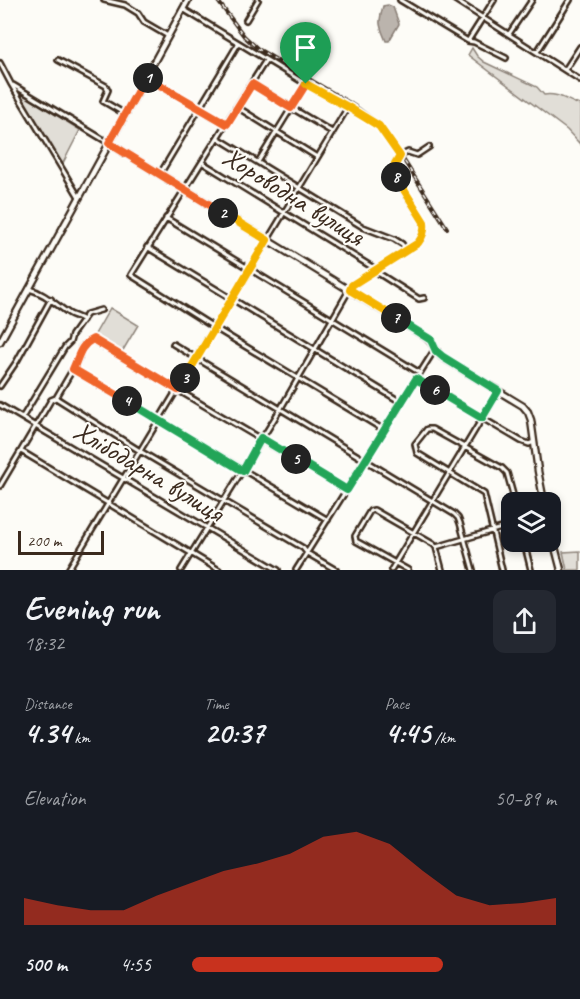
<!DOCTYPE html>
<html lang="en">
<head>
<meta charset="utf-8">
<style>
	:root { --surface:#171b24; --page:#242831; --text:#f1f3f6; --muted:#9ea1a6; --accent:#c8321e }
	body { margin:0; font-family:Caveat,sans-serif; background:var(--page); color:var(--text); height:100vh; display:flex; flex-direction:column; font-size:22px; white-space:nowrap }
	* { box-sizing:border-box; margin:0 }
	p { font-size:20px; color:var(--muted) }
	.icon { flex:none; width:33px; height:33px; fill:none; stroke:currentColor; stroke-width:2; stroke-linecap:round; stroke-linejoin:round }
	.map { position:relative; height:570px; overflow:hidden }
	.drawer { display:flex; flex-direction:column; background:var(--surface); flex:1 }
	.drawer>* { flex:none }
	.buttons { position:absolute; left:501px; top:492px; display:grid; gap:12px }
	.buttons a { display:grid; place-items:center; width:60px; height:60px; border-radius:12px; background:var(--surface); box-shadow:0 3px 9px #0003; font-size:30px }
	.scale { position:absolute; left:18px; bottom:15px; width:86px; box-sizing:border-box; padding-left:6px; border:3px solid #3b2a1e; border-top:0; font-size:16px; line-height:21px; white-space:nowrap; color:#3b2a1e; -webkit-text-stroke:4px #fdfcf7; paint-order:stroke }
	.pin { position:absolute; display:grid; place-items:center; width:51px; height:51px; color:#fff; margin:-62px -26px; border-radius:50% 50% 50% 0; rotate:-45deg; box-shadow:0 0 6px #0007 }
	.pin .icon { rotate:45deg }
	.km { position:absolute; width:30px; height:30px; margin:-15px; border-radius:50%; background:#222; color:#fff; font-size:16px; line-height:30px; text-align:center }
	.round { display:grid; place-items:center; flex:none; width:63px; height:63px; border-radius:12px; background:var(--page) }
	.headline { display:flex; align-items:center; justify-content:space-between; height:102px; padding:0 24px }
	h1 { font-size:33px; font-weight:600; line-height:45px }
	.stats { display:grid; grid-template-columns:repeat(3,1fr); gap:9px; height:102px; padding:6px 24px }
	.stats div { display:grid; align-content:center }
	.stats b { font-size:30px; font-weight:600 }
	.stats small { font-size:16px; font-weight:400 }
	.stats p { font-size:16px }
	.chart { height:168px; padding:12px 24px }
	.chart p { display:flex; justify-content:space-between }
	.chart svg { width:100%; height:108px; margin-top:6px; fill:var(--accent); opacity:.7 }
	ul { padding:0 24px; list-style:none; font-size:20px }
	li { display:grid; grid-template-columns:96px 72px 1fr; align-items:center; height:45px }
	li i { height:15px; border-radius:8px; background:var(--accent) }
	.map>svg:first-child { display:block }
	.green { fill:#e1ded7; stroke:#8e847a; stroke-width:1.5 }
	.water { fill:#bbb4ad; stroke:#887d74; stroke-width:1.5 }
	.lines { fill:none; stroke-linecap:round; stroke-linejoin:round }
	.street-casing { stroke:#3b2a1e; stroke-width:8 }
	.secondary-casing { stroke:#3b2a1e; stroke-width:9 }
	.street { stroke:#fdfcf7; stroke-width:3 }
	.secondary { stroke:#fdfcf7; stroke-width:4.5 }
	.rail-casing { stroke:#3b2a1e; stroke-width:4 }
	.rail { stroke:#fdfcf7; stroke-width:1.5; stroke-dasharray:4.5; stroke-linecap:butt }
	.split-1-casing { stroke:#fff; stroke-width:12 }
	.split-2-casing { stroke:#fff; stroke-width:12 }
	.split-3-casing { stroke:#fff; stroke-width:12 }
	.split-4-casing { stroke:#fff; stroke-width:12 }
	.split-5-casing { stroke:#fff; stroke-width:12 }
	.split-6-casing { stroke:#fff; stroke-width:12 }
	.split-7-casing { stroke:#fff; stroke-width:12 }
	.split-8-casing { stroke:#fff; stroke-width:12 }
	.split-9-casing { stroke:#fff; stroke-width:12 }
	.split-1 { stroke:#f0652b; stroke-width:8 }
	.split-2 { stroke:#f0652b; stroke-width:8 }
	.split-3 { stroke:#f5b400; stroke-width:8 }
	.split-4 { stroke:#f0652b; stroke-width:8 }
	.split-5 { stroke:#22a559; stroke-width:8 }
	.split-6 { stroke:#22a559; stroke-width:8 }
	.split-7 { stroke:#22a559; stroke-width:8 }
	.split-8 { stroke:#f5b400; stroke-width:8 }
	.split-9 { stroke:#f5b400; stroke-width:8 }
	.labels { text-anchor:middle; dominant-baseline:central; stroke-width:4.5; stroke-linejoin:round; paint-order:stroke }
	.street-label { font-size:28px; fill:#3b2a1e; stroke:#fdfcf7 }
</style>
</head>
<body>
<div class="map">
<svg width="580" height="570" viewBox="0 0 580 570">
	<rect width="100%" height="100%" fill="#fdfcf7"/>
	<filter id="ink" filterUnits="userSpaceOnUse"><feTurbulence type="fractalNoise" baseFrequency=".0167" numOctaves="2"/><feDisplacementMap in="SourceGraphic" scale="12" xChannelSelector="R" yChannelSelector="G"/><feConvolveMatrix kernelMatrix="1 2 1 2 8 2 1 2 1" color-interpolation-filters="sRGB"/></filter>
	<g filter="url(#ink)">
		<path class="green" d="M 472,48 L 477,56 L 484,62 L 537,87 L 544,95 C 556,92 568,101 580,105 L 580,144 L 567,130 L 468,55 Z
			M 21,93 L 80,130 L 62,165 L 20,95 Z
			M 110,308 L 138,325 L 122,352 L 94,336 Z
			M 580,551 L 580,570 L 567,570 L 563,552 Z"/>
		<path class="water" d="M 388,5 L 393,7 L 399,24 L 389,41 L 386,41 C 379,24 378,25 383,6 Z"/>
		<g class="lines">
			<g class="street-casing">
				<path id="street" d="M 104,0 L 125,5 L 138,13 L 144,22 L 168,36
					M 400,0 L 468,41 L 474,42 L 506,58
					M 455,0 L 580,80
					M 183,9 L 306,84 L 367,118 L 379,126 L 400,156
					M 246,20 L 258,0
					M 509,34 L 532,0
					M 468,41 L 494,0
					M 537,52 L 570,0
					M 58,60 L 106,86 L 108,90 L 103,101 L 125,114
					M 266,60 L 131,275 L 215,328 L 384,430
					M 0,63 L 11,84 L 79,197
					M 565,70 L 580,47
					M 145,76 L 227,124
					M 252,84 L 332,132
					M 13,85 L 109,143
					M 237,107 L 317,157
					M 218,138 L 363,227 L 394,239 L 402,244 L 406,250
					M 258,162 L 306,84
					M 203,163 L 377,270 L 378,273 L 419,299 L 424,298
					M 160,174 L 238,44
					M 166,218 L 420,373
					M 147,247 L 401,402
					M 29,289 C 45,293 56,305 70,314 C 74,316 79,317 83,320
					M 173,344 L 454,514 L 458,518 L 460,523 L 473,570
					M 74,370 L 328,520
					M 416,379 L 521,441 L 529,444 L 534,442
					M 0,386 L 17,361 L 51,299
					M 56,398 L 140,451 L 303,548 L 307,553 L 336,570
					M 0,405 L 278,570
					M 22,418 L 65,347 L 70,342 L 72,335 L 87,314 L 101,310
					M 21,451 L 219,570
					M 0,486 L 51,400 L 56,398 L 73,369 L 79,357 L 81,348 L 87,342 L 93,340 L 347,490
					M 524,542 L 531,570
					M 436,547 L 512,525
					M 68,570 L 348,107
					M 181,570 L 281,408 L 352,285 L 418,243 C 423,236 425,231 424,222 L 395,177 L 393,168 L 400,156 L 408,152 L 417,155 L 429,147
					M 296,570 L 435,349
					M 391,570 L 498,392
					M 408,570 L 356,541 L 355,536 L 370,511 L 374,510 L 433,544 L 436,547 L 442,570
					M 502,570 L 484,494 L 417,453 L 415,444 L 427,429 L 432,429 L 502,468 L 507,473 L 515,502"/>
			</g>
			<g class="secondary-casing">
				<path id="secondary" d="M 109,143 L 424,336 C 433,341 434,350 442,357 L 523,406 L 528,412 L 531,420 L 538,471 L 544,502
					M 0,342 L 188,0
					M 550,528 L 561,570"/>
			</g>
			<use href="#street" class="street"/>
			<use href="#secondary" class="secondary"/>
			<g class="rail-casing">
				<path id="rail" d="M 217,0 L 244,36 L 258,49 L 348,102 C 363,111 375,121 387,134 L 447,228"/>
			</g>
			<use href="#rail" class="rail"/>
		</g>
	</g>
	<g class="lines" filter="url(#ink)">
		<g class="split-1-casing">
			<path id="split-1" d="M 148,78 L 227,124 L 252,84 L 291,108 L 306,84"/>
		</g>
		<g class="split-2-casing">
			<path id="split-2" d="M 148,78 L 146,76 L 109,143 L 223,213"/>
		</g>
		<g class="split-3-casing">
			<path id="split-3" d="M 185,378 L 267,240 L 223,213"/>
		</g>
		<g class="split-4-casing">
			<path id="split-4" d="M 127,401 L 73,369 C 79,357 79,346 93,339 L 96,341 L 178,390 L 185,378"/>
		</g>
		<g class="split-5-casing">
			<path id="split-5" d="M 127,401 L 243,471 L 261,438 L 296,459"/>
		</g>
		<g class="split-6-casing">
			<path id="split-6" d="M 296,459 L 347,490 L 416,379 L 435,390"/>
		</g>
		<g class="split-7-casing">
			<path id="split-7" d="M 396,318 L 431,340 L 436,351 L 443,357 L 498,391 L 482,418 L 435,390"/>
		</g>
		<g class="split-8-casing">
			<path id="split-8" d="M 396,318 L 350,290 L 352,285 L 418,243 C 423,236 425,231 424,222 L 396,177"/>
		</g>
		<g class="split-9-casing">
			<path id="split-9" d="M 306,84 L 348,107 L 379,126 L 400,156 L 393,168 L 396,177"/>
		</g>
		<use href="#split-1" class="split-1"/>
		<use href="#split-2" class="split-2"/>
		<use href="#split-3" class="split-3"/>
		<use href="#split-4" class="split-4"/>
		<use href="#split-5" class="split-5"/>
		<use href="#split-6" class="split-6"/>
		<use href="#split-7" class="split-7"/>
		<use href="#split-8" class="split-8"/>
		<use href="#split-9" class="split-9"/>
	</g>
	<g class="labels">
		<g class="street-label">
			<text transform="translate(294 196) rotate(32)">Хороводна вулиця</text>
			<text transform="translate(149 471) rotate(31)">Хлібодарна вулиця</text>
		</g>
	</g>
</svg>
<div class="buttons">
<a><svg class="icon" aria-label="layers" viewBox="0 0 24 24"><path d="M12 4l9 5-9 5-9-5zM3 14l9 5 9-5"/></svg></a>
</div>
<div class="scale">200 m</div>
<div class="pin" style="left:306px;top:84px;background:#1e9e55"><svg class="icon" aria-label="arrive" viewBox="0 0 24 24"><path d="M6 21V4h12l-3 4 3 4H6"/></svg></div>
<b class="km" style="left:148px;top:78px">1</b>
<b class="km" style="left:223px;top:213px">2</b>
<b class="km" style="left:185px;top:378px">3</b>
<b class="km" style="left:127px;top:401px">4</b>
<b class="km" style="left:296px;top:459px">5</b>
<b class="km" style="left:435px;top:390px">6</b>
<b class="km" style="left:396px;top:318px">7</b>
<b class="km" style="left:396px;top:177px">8</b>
</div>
<section class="drawer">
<div class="headline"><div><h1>Evening run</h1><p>18:32</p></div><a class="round"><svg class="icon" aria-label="share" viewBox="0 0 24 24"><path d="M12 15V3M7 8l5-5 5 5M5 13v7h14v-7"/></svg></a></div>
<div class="stats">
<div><p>Distance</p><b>4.34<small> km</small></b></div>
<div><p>Time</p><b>20:37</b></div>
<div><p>Pace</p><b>4:45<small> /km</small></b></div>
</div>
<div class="chart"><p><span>Elevation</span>50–89 m</p>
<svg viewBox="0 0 160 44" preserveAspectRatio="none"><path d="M0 44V33L10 36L20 38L30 38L40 32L50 27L60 22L70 19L80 15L90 8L100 6L110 11L120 22L130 32L140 36L150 35L160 33V44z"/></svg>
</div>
<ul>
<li><b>500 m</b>4:55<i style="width:69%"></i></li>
</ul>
</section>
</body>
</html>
